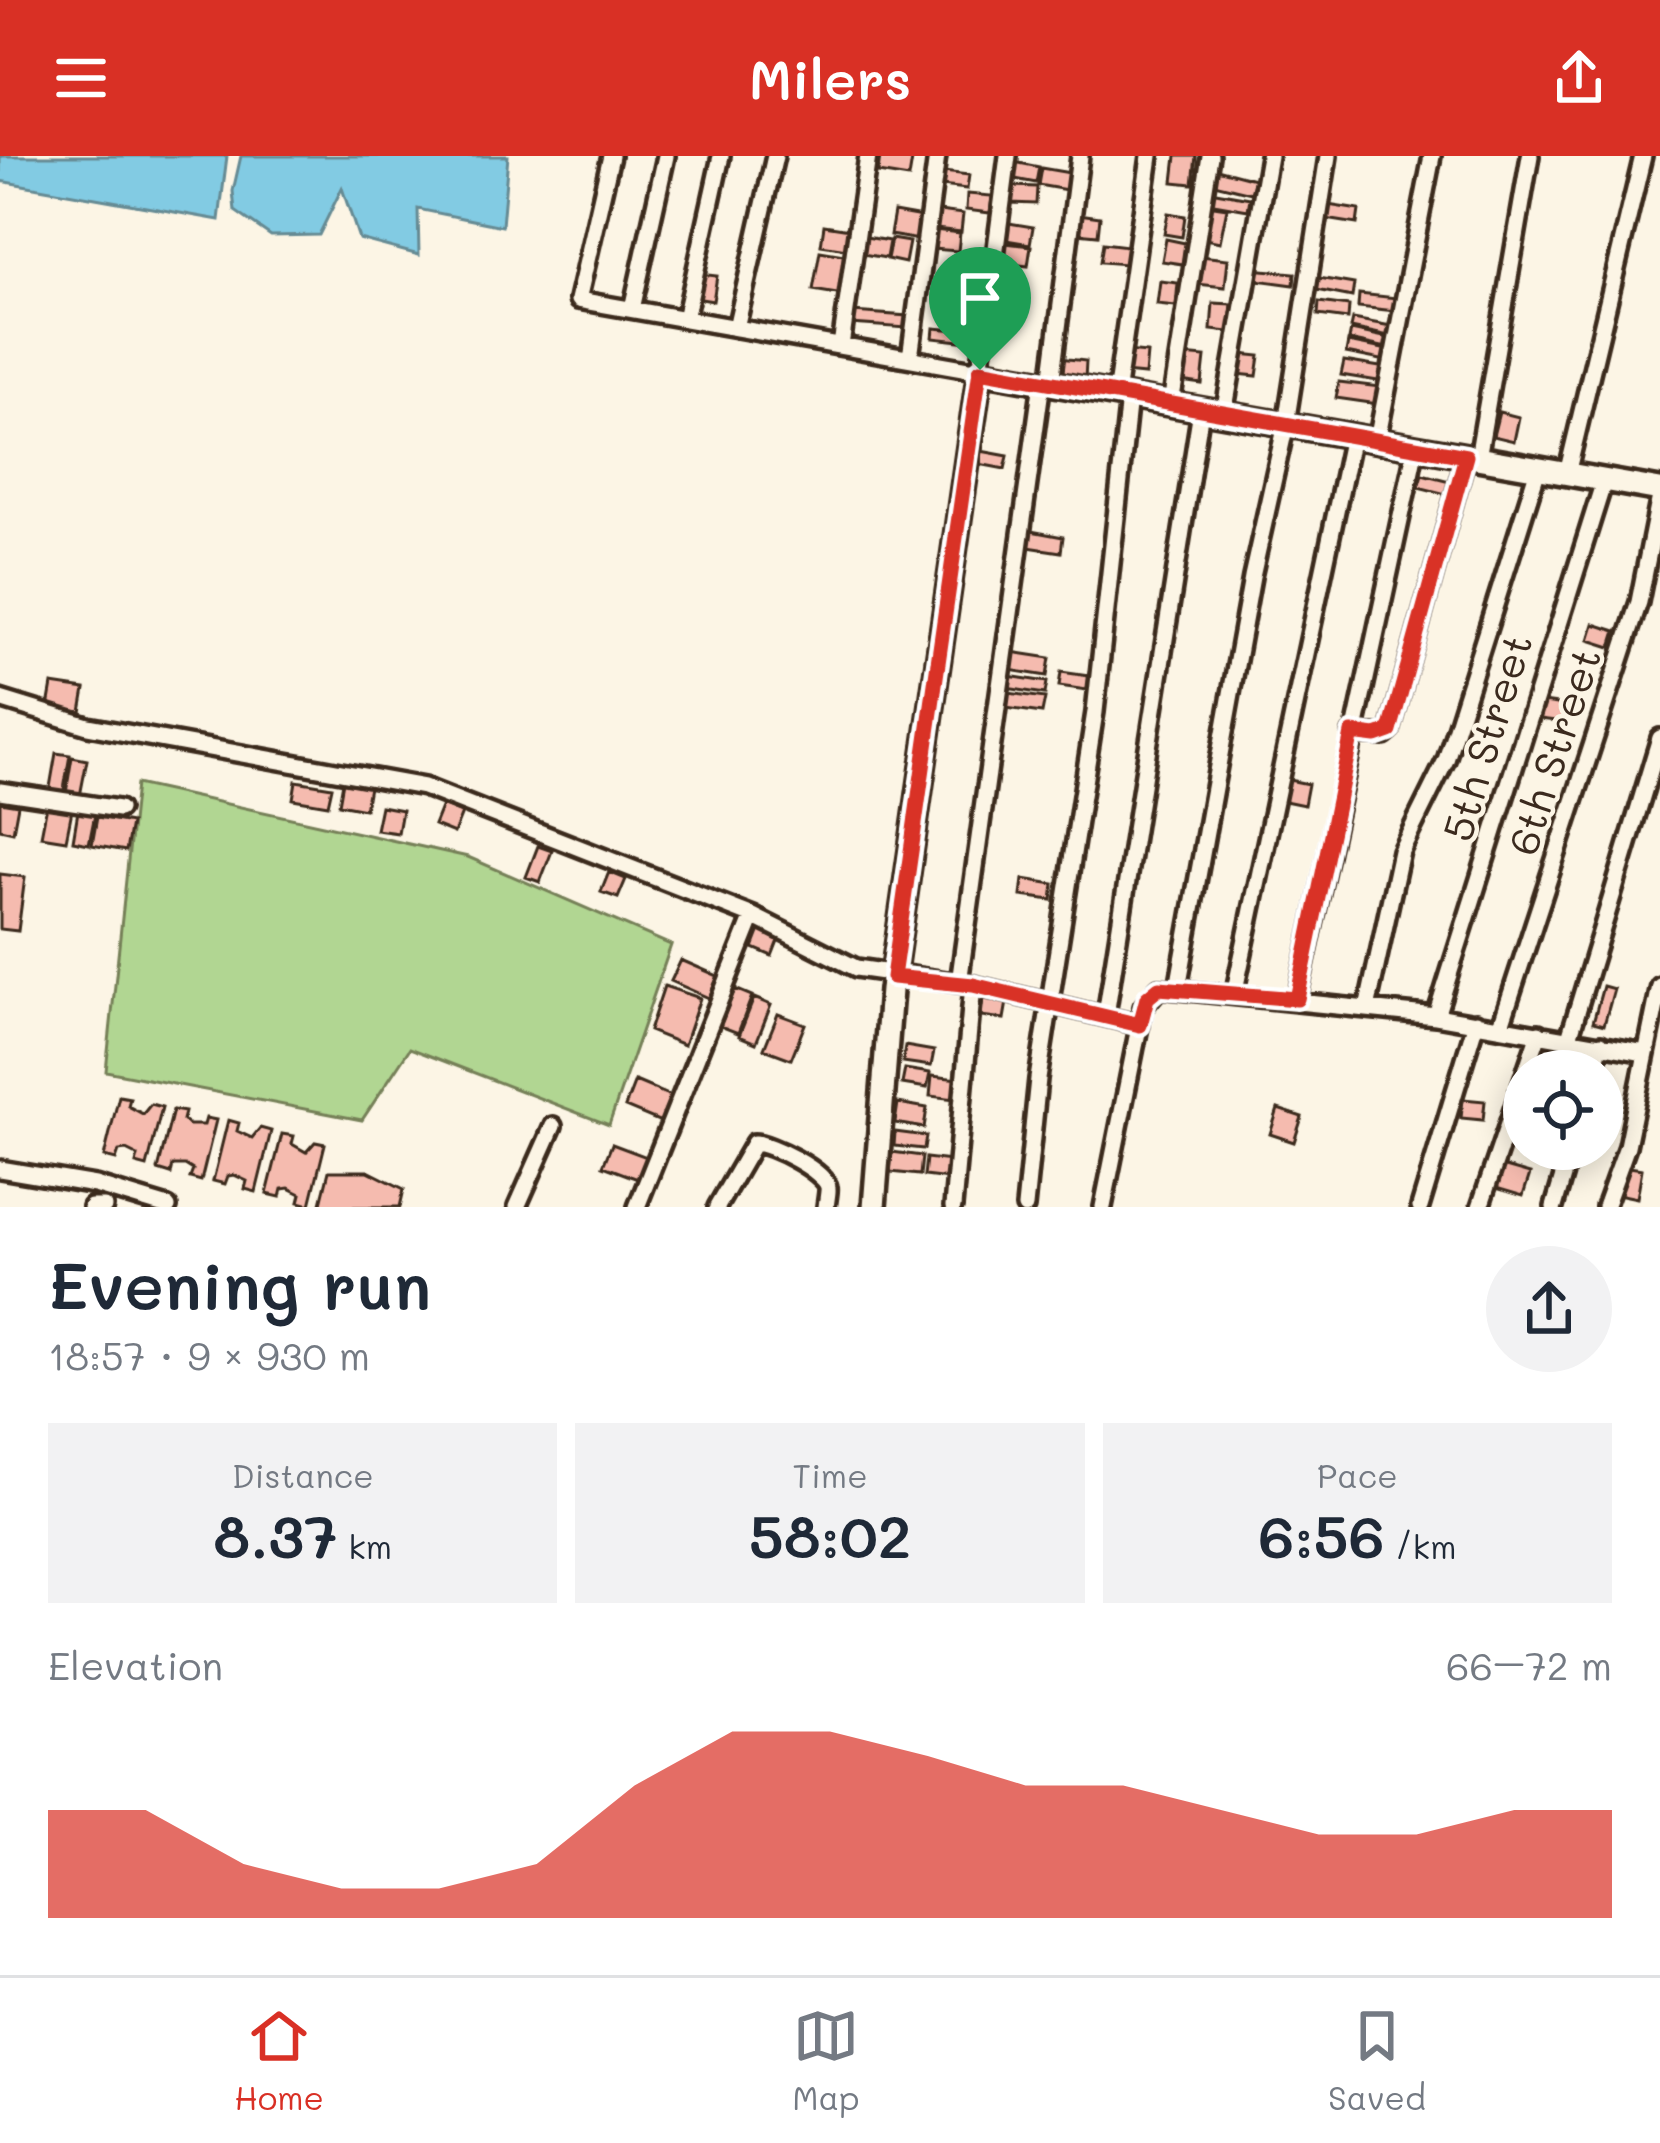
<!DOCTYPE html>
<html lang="en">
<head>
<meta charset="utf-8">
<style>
	:root { --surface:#fff; --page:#f2f2f3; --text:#1f2937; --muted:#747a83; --line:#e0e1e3; --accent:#d93025 }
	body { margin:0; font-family:Mali,sans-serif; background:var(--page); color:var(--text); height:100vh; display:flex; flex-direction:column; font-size:45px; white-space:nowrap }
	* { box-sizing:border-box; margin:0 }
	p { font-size:39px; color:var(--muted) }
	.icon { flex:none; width:66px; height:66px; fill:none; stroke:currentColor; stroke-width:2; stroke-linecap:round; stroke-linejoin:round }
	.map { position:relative; height:1051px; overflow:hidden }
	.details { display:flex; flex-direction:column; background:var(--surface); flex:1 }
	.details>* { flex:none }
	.buttons { position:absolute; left:1503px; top:894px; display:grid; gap:24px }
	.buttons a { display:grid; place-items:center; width:120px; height:120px; border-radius:50%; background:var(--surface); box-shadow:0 6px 30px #0003; font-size:60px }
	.pin { position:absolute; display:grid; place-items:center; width:102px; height:102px; color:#fff; margin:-123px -51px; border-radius:50% 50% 50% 0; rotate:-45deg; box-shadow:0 0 12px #0007 }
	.pin .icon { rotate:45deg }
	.round { display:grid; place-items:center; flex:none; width:126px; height:126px; border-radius:63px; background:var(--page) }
	.overview { display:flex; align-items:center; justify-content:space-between; height:204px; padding:0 48px }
	h1 { font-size:66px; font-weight:600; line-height:90px }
	.figures { display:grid; grid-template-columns:repeat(3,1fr); gap:18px; height:204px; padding:12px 48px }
	.figures div { display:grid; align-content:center; border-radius:0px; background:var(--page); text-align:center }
	.figures b { font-size:60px; font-weight:600 }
	.figures small { font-size:33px; font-weight:400 }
	.figures p { font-size:33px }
	.chart { height:336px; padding:24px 48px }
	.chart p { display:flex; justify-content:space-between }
	.chart svg { width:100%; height:216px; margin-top:12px; fill:var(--accent); opacity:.7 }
	header { display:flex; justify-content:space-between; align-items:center; height:156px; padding:0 48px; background:var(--accent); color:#fff; font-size:54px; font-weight:600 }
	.menu { display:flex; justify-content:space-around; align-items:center; height:168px; border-top:3px solid var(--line); background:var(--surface); font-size:33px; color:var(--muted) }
	.menu a { display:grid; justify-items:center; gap:6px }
	.menu .current { color:var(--accent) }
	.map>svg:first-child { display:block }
	.green { fill:#b1d692; stroke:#768058; stroke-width:3 }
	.water { fill:#82cbe3; stroke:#668b94; stroke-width:3 }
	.building { fill:#f5bbaf; stroke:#3b2a1e; stroke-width:3 }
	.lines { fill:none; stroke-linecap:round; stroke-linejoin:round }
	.street-casing { stroke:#3b2a1e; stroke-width:24 }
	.secondary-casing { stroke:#3b2a1e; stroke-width:30 }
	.street { stroke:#fcf5e5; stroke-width:15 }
	.secondary { stroke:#fcf5e5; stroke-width:21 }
	.route-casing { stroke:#fff; stroke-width:24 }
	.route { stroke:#d93025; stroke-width:15 }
	.labels { text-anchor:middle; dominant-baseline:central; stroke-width:9; stroke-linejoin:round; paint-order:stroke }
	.street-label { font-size:42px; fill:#3b2a1e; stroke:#fcf5e5 }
</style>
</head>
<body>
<header><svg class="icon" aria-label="menu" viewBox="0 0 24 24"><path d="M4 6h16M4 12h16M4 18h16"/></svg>Milers<svg class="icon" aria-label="share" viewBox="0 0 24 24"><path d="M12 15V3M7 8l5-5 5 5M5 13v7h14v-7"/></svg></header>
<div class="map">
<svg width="1660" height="1051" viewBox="0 0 1660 1051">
	<rect width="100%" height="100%" fill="#fcf5e5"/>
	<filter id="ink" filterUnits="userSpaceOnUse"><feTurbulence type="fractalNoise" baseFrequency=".00833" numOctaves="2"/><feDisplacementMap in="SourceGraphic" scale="24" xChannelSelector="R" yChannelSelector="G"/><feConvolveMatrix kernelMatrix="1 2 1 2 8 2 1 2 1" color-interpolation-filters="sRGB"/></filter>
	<g filter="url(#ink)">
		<path class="green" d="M 136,628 L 468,701 L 671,789 L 609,969 L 410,892 L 362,964 L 106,915 Z"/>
		<path class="water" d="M 0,0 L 227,0 L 219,64 L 0,25 Z
			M 241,0 L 508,0 L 502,70 L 418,53 L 419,99 L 359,83 L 342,32 L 319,79 L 271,80 L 235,55 L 233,35 Z"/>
		<path class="building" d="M 880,0 L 912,4 L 909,22 L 878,17 Z
			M 1176,0 L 1196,0 L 1193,28 L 1173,26 Z
			M 1014,6 L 1039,11 L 1036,27 L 1010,22 Z
			M 1041,12 L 1070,17 L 1067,34 L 1038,29 Z
			M 1217,13 L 1255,23 L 1251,37 L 1214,28 Z
			M 943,16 L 969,19 L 967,33 L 941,30 Z
			M 1011,30 L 1037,31 L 1036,48 L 1010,47 Z
			M 1210,35 L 1250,42 L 1248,54 L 1208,47 Z
			M 967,38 L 992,40 L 990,57 L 966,54 Z
			M 1207,49 L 1227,52 L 1220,86 L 1200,82 Z
			M 1328,49 L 1359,54 L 1357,68 L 1326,63 Z
			M 939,55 L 963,58 L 961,76 L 936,73 Z
			M 894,56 L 922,61 L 919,84 L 890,79 Z
			M 1168,57 L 1185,60 L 1182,81 L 1164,78 Z
			M 1079,58 L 1100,61 L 1098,79 L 1076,77 Z
			M 1003,66 L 1033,71 L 1030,88 L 1000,83 Z
			M 824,69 L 850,73 L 847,93 L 821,89 Z
			M 934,74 L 960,77 L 958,95 L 932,93 Z
			M 860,80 L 889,85 L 886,102 L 857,97 Z
			M 891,83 L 909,86 L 905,107 L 887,103 Z
			M 1166,83 L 1185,87 L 1182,108 L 1162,105 Z
			M 1005,87 L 1031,90 L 1028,110 L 1003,107 Z
			M 1103,87 L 1128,90 L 1126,108 L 1100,106 Z
			M 820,95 L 850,100 L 843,139 L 813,134 Z
			M 959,100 L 981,102 L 979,122 L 956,120 Z
			M 1200,100 L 1228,103 L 1225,131 L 1197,128 Z
			M 1250,113 L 1295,117 L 1294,129 L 1249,123 Z
			M 699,118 L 717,120 L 713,145 L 695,142 Z
			M 956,120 L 978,122 L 976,140 L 954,138 Z
			M 1319,122 L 1354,128 L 1352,141 L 1317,134 Z
			M 1160,125 L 1178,127 L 1176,150 L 1157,148 Z
			M 1359,138 L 1397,142 L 1396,155 L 1358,151 Z
			M 955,140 L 976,143 L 974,164 L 953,161 Z
			M 1319,146 L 1349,150 L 1348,163 L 1318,159 Z
			M 1213,147 L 1232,148 L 1229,176 L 1211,174 Z
			M 852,156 L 908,160 L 907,172 L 851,168 Z
			M 1353,163 L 1391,170 L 1389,180 L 1351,172 Z
			M 934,172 L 979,176 L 978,187 L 933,182 Z
			M 1351,174 L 1389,182 L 1387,192 L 1349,184 Z
			M 1348,186 L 1388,194 L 1386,205 L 1346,197 Z
			M 1127,195 L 1147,197 L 1145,219 L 1124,217 Z
			M 1240,198 L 1260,200 L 1257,220 L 1237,218 Z
			M 1183,199 L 1205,201 L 1202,228 L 1180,225 Z
			M 1059,202 L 1086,205 L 1085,224 L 1057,221 Z
			M 1344,205 L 1386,212 L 1384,226 L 1341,219 Z
			M 1339,226 L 1380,231 L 1378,248 L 1336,242 Z
			M 1499,256 L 1519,261 L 1514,285 L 1493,280 Z
			M 981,295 L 1008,300 L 1005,313 L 979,308 Z
			M 1422,318 L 1450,325 L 1446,338 L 1418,331 Z
			M 1031,375 L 1063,381 L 1061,396 L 1028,391 Z
			M 1594,468 L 1616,475 L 1611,491 L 1589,484 Z
			M 1011,496 L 1050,502 L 1047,520 L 1009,514 Z
			M 1061,516 L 1089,520 L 1087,534 L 1059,530 Z
			M 1008,520 L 1047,526 L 1045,538 L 1006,532 Z
			M 52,528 L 85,533 L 81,556 L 48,551 Z
			M 1008,537 L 1045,542 L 1042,557 L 1006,552 Z
			M 1543,546 L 1565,549 L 1563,566 L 1540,563 Z
			M 56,597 L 70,599 L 63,639 L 49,637 Z
			M 72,601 L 87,604 L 80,640 L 66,637 Z
			M 344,620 L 370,625 L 365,653 L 339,648 Z
			M 1284,623 L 1308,628 L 1304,649 L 1280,644 Z
			M 296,625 L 332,631 L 328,649 L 293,643 Z
			M 0,646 L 18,649 L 13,676 L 0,673 Z
			M 47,649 L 72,654 L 66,684 L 41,680 Z
			M 442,649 L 462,657 L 454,677 L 434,669 Z
			M 381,650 L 402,654 L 398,677 L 376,674 Z
			M 78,655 L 95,658 L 89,688 L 73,685 Z
			M 97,661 L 131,667 L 126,695 L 92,689 Z
			M 538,690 L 552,695 L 540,726 L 526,721 Z
			M 609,716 L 626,723 L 618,742 L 601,736 Z
			M 0,718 L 25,721 L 18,775 L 0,773 Z
			M 1023,723 L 1054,728 L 1052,744 L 1021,740 Z
			M 760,774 L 779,782 L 772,800 L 753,792 Z
			M 681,804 L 718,820 L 709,842 L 671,825 Z
			M 664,830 L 700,842 L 684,889 L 649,875 Z
			M 1603,830 L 1614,833 L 1604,869 L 1593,866 Z
			M 735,833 L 752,840 L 738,877 L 720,870 Z
			M 754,842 L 771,849 L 756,887 L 739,880 Z
			M 983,843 L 1007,846 L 1004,863 L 981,860 Z
			M 778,858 L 805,868 L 791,903 L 764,893 Z
			M 905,890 L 934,895 L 931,910 L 903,906 Z
			M 905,913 L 930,917 L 927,932 L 902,928 Z
			M 932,920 L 959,923 L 956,943 L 930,940 Z
			M 635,925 L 671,940 L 661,966 L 625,951 Z
			M 119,940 L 130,942 L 128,950 L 143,958 L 151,948 L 162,951 L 147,1011 L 136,1008 L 138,1000 L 126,994 L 119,995 L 116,1004 L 104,1001 Z
			M 1463,943 L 1485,945 L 1483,964 L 1461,962 Z
			M 898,947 L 927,952 L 924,972 L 895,967 Z
			M 1278,953 L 1302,961 L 1294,986 L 1270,978 Z
			M 173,954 L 185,956 L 183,964 L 189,969 L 204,969 L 206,962 L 216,964 L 201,1025 L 190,1022 L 193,1014 L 185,1009 L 173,1009 L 171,1018 L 158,1014 Z
			M 228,964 L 239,967 L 237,975 L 252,982 L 260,972 L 271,975 L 256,1036 L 245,1033 L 247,1025 L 234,1019 L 228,1020 L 225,1028 L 213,1025 Z
			M 895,976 L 926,980 L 924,993 L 894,990 Z
			M 282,978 L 294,980 L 292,988 L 306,996 L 315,986 L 325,988 L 310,1049 L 299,1046 L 301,1038 L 289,1032 L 282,1033 L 280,1041 L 267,1038 Z
			M 612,988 L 647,1001 L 638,1023 L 603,1010 Z
			M 892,996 L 922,1000 L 920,1019 L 890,1016 Z
			M 926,1002 L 951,1005 L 949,1023 L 924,1020 Z
			M 1502,1010 L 1530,1018 L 1523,1040 L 1496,1032 Z
			M 1623,1010 L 1642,1013 L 1637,1042 L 1618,1038 Z
			M 329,1015 L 368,1015 L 404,1033 L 400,1051 L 320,1051 Z"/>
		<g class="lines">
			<g class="street-casing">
				<path id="street" d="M 611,0 L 578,144 L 980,215 L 1008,0
					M 632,153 L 666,0
					M 685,163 L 721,0
					M 736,172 L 775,0
					M 841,190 L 868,0
					M 910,202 L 937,0
					M 1051,227 L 1080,0
					M 1116,239 L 1150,0
					M 1171,248 L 1210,0
					M 1224,258 L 1269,0
					M 1377,285 L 1432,0
					M 1478,302 L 1530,0
					M 1567,318 L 1643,0
					M 0,543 L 88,570 L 424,631 L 753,760 L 856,812 L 973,829 L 1140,869
					M 1352,577 L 1384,580 L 1390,575 L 1466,300
					M 0,635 L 119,653
					M 959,827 L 1042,226
					M 1178,832 L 1252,421 L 1286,268 L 1328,0
					M 1234,839 L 1352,280
					M 1297,843 L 1416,291
					M 1367,853 L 1401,695 L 1446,604 L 1538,313
					M 1106,859 L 1201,254
					M 1436,860 L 1604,325
					M 1501,869 L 1639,446 L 1660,340
					M 1569,882 L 1660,582
					M 1526,915 L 1539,877
					M 1593,915 L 1601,888
					M 0,1013 L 95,1029 L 168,1051
					M 91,1051 L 104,1051
					M 517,1051 L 553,970
					M 637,1051 L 753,760
					M 717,1051 L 754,987 C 769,987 825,1015 828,1031 C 829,1032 826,1050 826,1051
					M 953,1051 L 973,829
					M 1025,1051 L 1038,923 L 1095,556 L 1129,241
					M 1103,1051 L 1143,851 L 1159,832 L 1436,860 L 1645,897
					M 1420,1051 L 1476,866
					M 1480,1051 L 1524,921
					M 1554,1051 L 1571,993
					M 1605,1051 L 1627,990 L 1660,830"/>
			</g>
			<g class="secondary-casing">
				<path id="secondary" d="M 874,1051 L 891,834 L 980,215 L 1660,334"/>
			</g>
			<use href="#street" class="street"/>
			<use href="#secondary" class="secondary"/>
		</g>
	</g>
	<g class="lines" filter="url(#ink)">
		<g class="route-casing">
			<path id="route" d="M 980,214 L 1466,300 L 1390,575 L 1376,580 L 1352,577 L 1297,843 L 1159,832 L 1147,842 L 1140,869 L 973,829 L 893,821 Z"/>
		</g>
		<use href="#route" class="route"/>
	</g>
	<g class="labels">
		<g class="street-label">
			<text transform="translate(1486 581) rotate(-73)">5th Street</text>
			<text transform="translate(1553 595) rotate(-72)">6th Street</text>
		</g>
	</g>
</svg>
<div class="buttons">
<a><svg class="icon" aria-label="locate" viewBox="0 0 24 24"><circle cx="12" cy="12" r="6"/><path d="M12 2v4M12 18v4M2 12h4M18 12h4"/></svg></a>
</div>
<div class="pin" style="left:980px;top:214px;background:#1e9e55"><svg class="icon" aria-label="arrive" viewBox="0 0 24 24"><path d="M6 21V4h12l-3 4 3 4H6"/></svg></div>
</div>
<section class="details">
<div class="overview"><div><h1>Evening run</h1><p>18:57 · 9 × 930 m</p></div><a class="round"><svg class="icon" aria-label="share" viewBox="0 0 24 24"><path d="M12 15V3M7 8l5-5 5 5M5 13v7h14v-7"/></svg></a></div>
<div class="figures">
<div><p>Distance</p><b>8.37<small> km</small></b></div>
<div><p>Time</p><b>58:02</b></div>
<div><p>Pace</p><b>6:56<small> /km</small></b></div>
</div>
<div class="chart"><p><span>Elevation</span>66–72 m</p>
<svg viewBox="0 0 160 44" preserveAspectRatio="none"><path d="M0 44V22L10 22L20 33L30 38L40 38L50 33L60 17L70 6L80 6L90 11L100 17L110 17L120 22L130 27L140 27L150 22L160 22V44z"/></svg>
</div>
</section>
<nav class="menu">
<a class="current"><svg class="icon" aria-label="home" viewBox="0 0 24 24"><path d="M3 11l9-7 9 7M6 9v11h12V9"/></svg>Home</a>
<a><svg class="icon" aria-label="map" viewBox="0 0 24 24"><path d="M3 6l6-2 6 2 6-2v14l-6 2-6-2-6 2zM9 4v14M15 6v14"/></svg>Map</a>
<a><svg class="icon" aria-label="saved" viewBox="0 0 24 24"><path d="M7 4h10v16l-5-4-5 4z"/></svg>Saved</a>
</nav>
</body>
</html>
